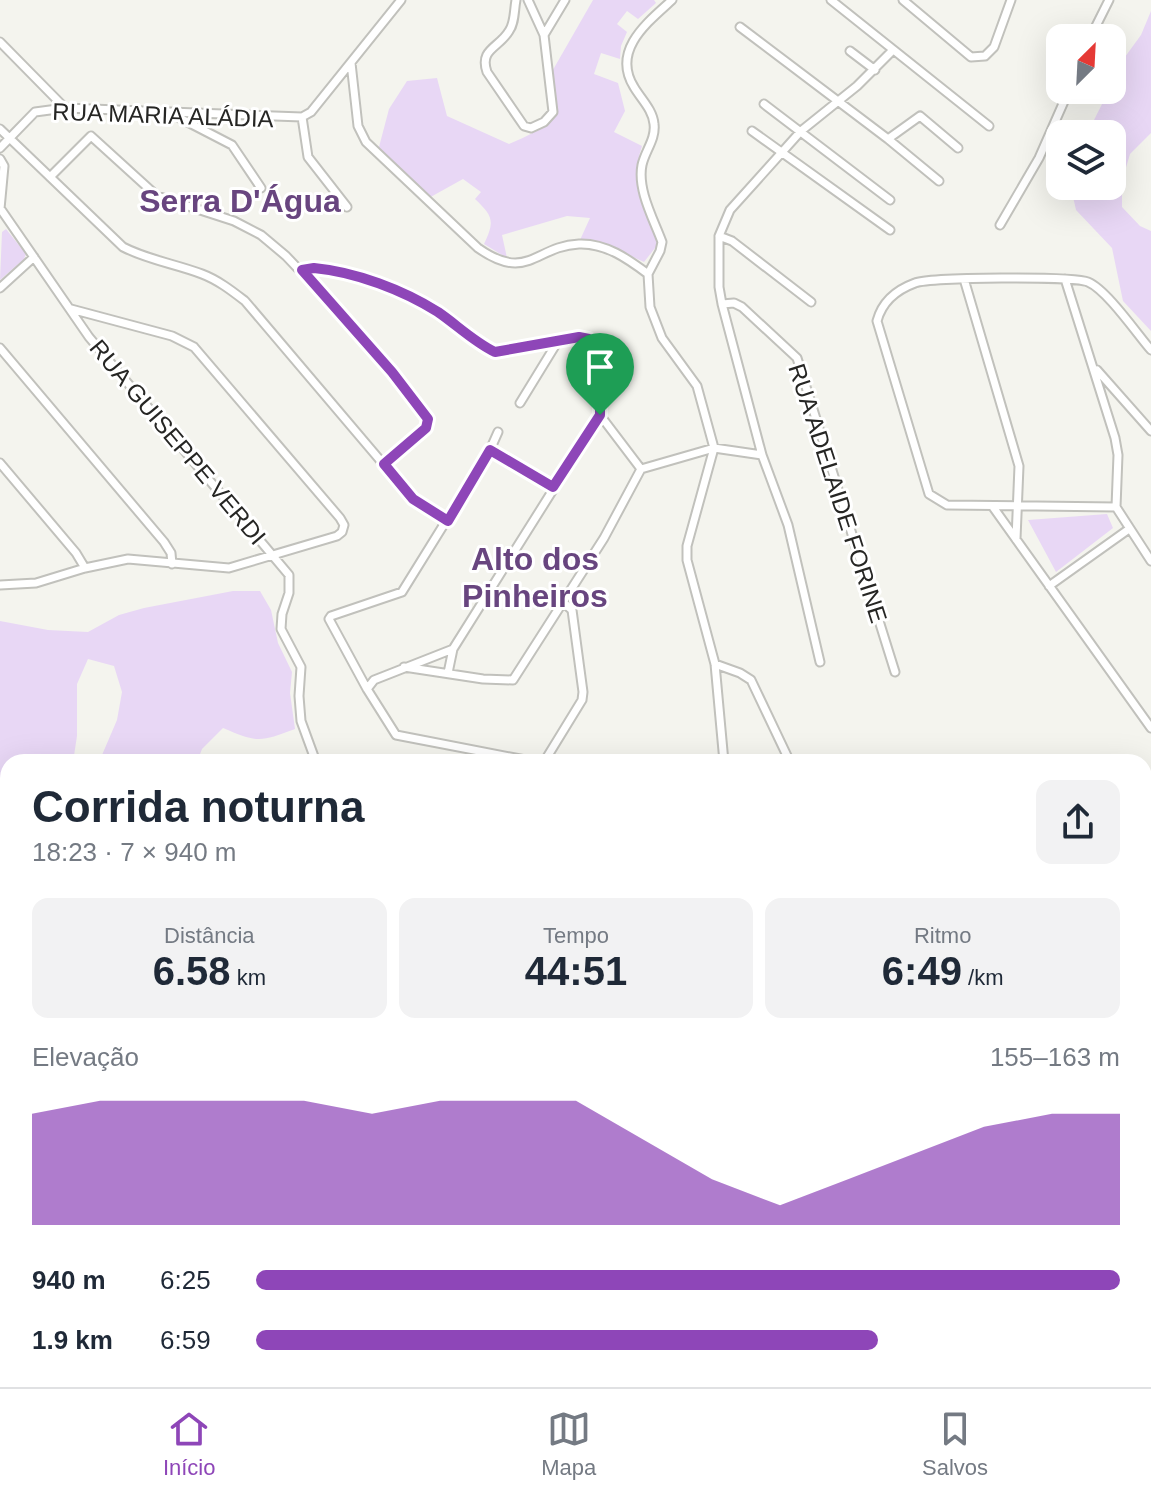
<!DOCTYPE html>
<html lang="pt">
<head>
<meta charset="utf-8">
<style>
	:root { --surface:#fff; --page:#f2f2f3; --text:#1f2937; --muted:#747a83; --line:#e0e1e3; --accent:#8e46b8 }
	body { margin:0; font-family:Arial,sans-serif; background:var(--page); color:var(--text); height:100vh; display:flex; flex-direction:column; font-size:30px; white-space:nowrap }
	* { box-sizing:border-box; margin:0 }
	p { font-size:26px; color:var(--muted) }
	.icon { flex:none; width:44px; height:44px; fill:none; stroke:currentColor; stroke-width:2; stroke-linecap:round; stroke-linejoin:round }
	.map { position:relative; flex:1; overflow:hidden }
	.details { position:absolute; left:0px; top:754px; width:1152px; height:634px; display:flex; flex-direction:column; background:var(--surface); border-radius:24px 24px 0 0; box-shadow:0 8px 32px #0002 }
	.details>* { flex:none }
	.needle { width:52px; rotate:24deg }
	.buttons { position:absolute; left:1046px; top:24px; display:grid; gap:16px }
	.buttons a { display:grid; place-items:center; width:80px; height:80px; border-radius:16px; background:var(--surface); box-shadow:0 8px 32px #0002; font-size:40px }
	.pin { position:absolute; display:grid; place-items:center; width:68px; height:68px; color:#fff; margin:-82px -34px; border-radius:50% 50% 50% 0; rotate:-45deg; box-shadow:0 0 8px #0007 }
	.pin .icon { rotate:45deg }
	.round { display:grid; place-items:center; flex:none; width:84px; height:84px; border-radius:16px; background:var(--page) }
	.headline { display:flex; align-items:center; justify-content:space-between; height:136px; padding:0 32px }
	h1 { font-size:44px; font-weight:600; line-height:60px }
	.stats { display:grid; grid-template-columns:repeat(3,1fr); gap:12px; height:136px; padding:8px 32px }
	.stats div { display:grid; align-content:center; border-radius:16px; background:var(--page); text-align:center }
	.stats b { font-size:40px; font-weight:600 }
	.stats small { font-size:22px; font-weight:400 }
	.stats p { font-size:22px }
	.chart { height:224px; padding:16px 32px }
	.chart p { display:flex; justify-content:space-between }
	.chart svg { width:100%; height:144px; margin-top:8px; fill:var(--accent); opacity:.7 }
	ul { padding:0 32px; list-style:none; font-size:26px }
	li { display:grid; grid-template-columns:128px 96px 1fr; align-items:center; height:60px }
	li i { height:20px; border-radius:10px; background:var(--accent) }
	.tabs { display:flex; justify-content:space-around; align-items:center; height:112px; border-top:2px solid var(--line); background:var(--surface); font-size:22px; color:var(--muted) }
	.tabs a { display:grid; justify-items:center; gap:4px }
	.tabs .active { color:var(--accent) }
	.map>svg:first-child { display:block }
	.green { fill:#e8d7f5 }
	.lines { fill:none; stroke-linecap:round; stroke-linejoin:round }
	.minor-casing { stroke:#c1c1bc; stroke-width:11 }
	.major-casing { stroke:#cfcfcf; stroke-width:13 }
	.minor { stroke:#fff; stroke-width:7 }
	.major { stroke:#bdb987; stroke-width:9 }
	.route-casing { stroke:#fff; stroke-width:16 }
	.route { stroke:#8e46b8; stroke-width:10 }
	.labels { text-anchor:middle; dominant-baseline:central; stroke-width:6; stroke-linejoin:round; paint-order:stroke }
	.street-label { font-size:24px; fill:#262624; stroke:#fff }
	.district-label { font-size:32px; font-weight:bold; fill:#68457f; stroke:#fff }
</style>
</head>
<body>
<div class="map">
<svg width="1151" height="1387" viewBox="0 0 1151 1387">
	<rect width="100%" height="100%" fill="#f4f4ee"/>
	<path class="green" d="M 593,0 L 654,0 L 656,3 L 638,19 L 627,11 L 617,24 L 627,32 L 621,46 L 620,59 L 601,53 L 594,74 L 618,83 L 625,111 L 614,132 L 642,146 C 630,181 643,210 659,243 L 644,262 L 607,245 L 580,240 L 590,218 L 567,216 L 502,235 L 507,258 L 484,244 C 495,221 493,216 475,199 L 481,192 L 463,179 L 427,199 L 379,147 L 389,109 L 407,81 L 437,78 L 447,116 L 509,144 C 528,136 541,130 555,115 L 550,75 Z
		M 1151,11 L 1151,133 L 1130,154 L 1122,181 L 1122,207 L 1140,226 L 1151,231 L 1151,331 L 1123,301 L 1112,248 L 1076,210 L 1071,188 L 1112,186 L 1112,134 L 1087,134 L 1109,90 L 1112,90 L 1122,61 L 1141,35 Z
		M 6,229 L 26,254 L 24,259 L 0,280 L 2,232 Z
		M 1107,514 L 1113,528 L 1056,572 L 1028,520 Z
		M 233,591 L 260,591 L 271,610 L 278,643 L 292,672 L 290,693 L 295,729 C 260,742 258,743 223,728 L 202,749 L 197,762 L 99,762 L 117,720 L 122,692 L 114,666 L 88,659 L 77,684 L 77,736 L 73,762 L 8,762 L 8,833 L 0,837 L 0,621 L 48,630 L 88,632 L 119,615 L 144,608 Z"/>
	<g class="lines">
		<g class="minor-casing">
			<path id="minor" d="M 516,0 C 514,10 515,23 509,31 C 499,48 479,49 487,72 L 524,126 L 531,128 L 544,122 L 553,112 L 544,35 L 528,0
				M 672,0 C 648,22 611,50 634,87 C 641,99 653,110 654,124 C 656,139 645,151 642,165 C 637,190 654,220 662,242 L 660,251 L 648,274 L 650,307 L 662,338 L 697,386 L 714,448 L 687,546 L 687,560 L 715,664 L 724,762
				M 831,0 L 989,126
				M 903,0 L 971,57 L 985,56 L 994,47 L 1011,0
				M 740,27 L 888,139 L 939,181
				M 544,35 L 565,0
				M 1090,38 L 1109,0
				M 0,42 L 65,108
				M 850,51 L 875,70
				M 351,63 L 358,126 L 366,142 L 478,248 C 528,283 535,246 579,244 C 606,243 628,259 648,274
				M 764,104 L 890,200
				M 174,115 L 232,145 L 261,188
				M 302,117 L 308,157 L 347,207
				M 0,129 L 123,247 C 148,260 176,264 202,274 C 218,280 232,291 245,301 L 413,499 L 448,521
				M 752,131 L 890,230
				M 888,139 L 920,116 L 958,148
				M 0,148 L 35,112 L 65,108 L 302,117 L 311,112 L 401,0
				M 0,159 L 4,166 L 0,209
				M 50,177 L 91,136 L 157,196 L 234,221 L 261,235 L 286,256 L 343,316 L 392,372 L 428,419 L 426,428 L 384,464
				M 0,208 L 89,337 L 289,575 L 289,593 L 282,614 L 281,629 L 301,667 L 299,696 L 301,721 L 316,762
				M 1000,225 L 1039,158 L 1069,90
				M 719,236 L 732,241 L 811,302
				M 302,270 C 343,265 404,290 438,312 C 457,325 474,342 495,352 L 579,337 L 589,339 L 595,345 L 600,360 L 600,415 L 641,469
				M 964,279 L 1019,466 L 1016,539
				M 1065,279 L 1115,438 L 1118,455 L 1116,507 L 1151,561
				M 0,288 L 34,257
				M 722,304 L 734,303 L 742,307 L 797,358 L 895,672
				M 0,348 L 164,542 L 171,553 L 172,564
				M 1097,370 L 1151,431
				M 520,403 L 558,341
				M 498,432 L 490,450 L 402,592 L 331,616 L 329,619 L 367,689 L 396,735 L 536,762
				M 490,450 L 553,487
				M 0,463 L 76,553 L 85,568
				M 993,507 L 1151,728
				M 1116,507 L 947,505 L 929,494 L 877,321 C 882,302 896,290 915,283 C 929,277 1074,276 1088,282 C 1107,290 1137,334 1151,350
				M 0,585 L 36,583 L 85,568 L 128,559 L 229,568 L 337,536 L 342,532 L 344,525 L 340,518 L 194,347 L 172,336 L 71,309
				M 1049,586 L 1129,529
				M 820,662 L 788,525 L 762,455 L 722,304 L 719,287 L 719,236 L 730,210 L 801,131 L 857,86 L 893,50
				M 715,664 L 740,673 L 751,680 L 790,762
				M 404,667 L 483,679 L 513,680 L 604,538 L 641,469 L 714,448 L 762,455
				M 448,673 L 453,649
				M 367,689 L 374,680 L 453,649 L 600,415
				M 544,762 L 582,700 L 583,692 L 572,610 L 564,603
				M 1144,858 L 1151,858
				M 1144,948 L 1151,945
				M 0,1006 L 8,1005
				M 1144,1026 L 1151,1022
				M 1144,1094 L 1151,1090
				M 0,1141 L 8,1143
				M 0,1236 L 8,1239
				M 1144,1273 L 1151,1268
				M 1144,1366 L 1151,1363
				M 540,1380 L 545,1387
				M 697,1380 L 698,1387
				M 805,1380 L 808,1387
				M 20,1387 L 22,1380
				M 97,1387 L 99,1380
				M 227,1387 L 231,1380
				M 313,1387 L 320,1380
				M 419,1387 L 422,1380
				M 576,1387 L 599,1380
				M 1063,1387 L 1067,1380
				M 1107,1387 L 1119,1380
				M 1133,1387 L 1137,1380"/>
		</g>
		<g class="major-casing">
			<path id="major" d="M 1144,1145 L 1151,1144
				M 0,1148 L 8,1150
				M 1144,1162 L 1151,1154
				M 0,1172 L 8,1173
				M 1144,1187 L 1151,1185
				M 0,1312 L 8,1315
				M 160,1380 L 176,1387
				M 965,1387 L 970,1380"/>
		</g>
		<use href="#minor" class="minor"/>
		<use href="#major" class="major"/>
	</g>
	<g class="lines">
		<g class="route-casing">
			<path id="route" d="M 314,268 C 356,272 403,290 438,312 C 457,325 474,342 495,352 L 579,337 L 589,339 L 600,360 L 600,415 L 553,487 L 490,450 L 448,521 L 413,499 L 384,464 L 426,428 L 428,419 L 392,372 L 302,270 Z"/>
		</g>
		<use href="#route" class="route"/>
	</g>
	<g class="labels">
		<g class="street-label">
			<text transform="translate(163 115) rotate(2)">RUA MARIA ALÁDIA</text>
			<text transform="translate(178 442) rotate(50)">RUA GUISEPPE VERDI</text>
			<text transform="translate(838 493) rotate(72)">RUA ADELAIDE FORINE</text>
		</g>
		<g class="district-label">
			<text x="240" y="201">Serra D'Água</text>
			<text x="535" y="559">Alto dos<tspan x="535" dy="37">Pinheiros</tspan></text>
		</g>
	</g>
</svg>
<div class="buttons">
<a><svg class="needle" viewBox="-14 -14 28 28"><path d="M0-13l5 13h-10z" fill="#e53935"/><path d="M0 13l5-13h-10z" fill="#747a83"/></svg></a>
<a><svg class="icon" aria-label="layers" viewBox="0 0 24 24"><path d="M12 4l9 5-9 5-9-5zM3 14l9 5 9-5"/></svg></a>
</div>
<div class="pin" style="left:600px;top:415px;background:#1e9e55"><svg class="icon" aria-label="arrive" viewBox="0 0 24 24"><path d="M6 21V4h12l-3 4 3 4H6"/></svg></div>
<section class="details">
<div class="headline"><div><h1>Corrida noturna</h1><p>18:23 · 7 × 940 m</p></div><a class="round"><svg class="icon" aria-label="share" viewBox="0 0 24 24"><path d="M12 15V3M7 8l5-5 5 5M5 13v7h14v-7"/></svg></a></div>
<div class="stats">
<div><p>Distância</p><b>6.58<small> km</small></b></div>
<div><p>Tempo</p><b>44:51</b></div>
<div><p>Ritmo</p><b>6:49<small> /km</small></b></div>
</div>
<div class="chart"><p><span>Elevação</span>155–163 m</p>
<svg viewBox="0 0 160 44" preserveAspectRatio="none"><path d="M0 44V10L10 6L20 6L30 6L40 6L50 10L60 6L70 6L80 6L90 18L100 30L110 38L120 30L130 22L140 14L150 10L160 10V44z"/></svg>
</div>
<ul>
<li><b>940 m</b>6:25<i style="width:100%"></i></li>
<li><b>1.9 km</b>6:59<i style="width:72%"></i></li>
</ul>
</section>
</div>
<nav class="tabs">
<a class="active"><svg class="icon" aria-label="home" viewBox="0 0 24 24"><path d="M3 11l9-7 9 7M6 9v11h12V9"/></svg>Início</a>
<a><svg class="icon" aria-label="map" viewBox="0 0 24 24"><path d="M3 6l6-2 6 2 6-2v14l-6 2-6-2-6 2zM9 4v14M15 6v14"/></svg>Mapa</a>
<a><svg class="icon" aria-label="saved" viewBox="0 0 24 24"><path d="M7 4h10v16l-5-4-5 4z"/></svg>Salvos</a>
</nav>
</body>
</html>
